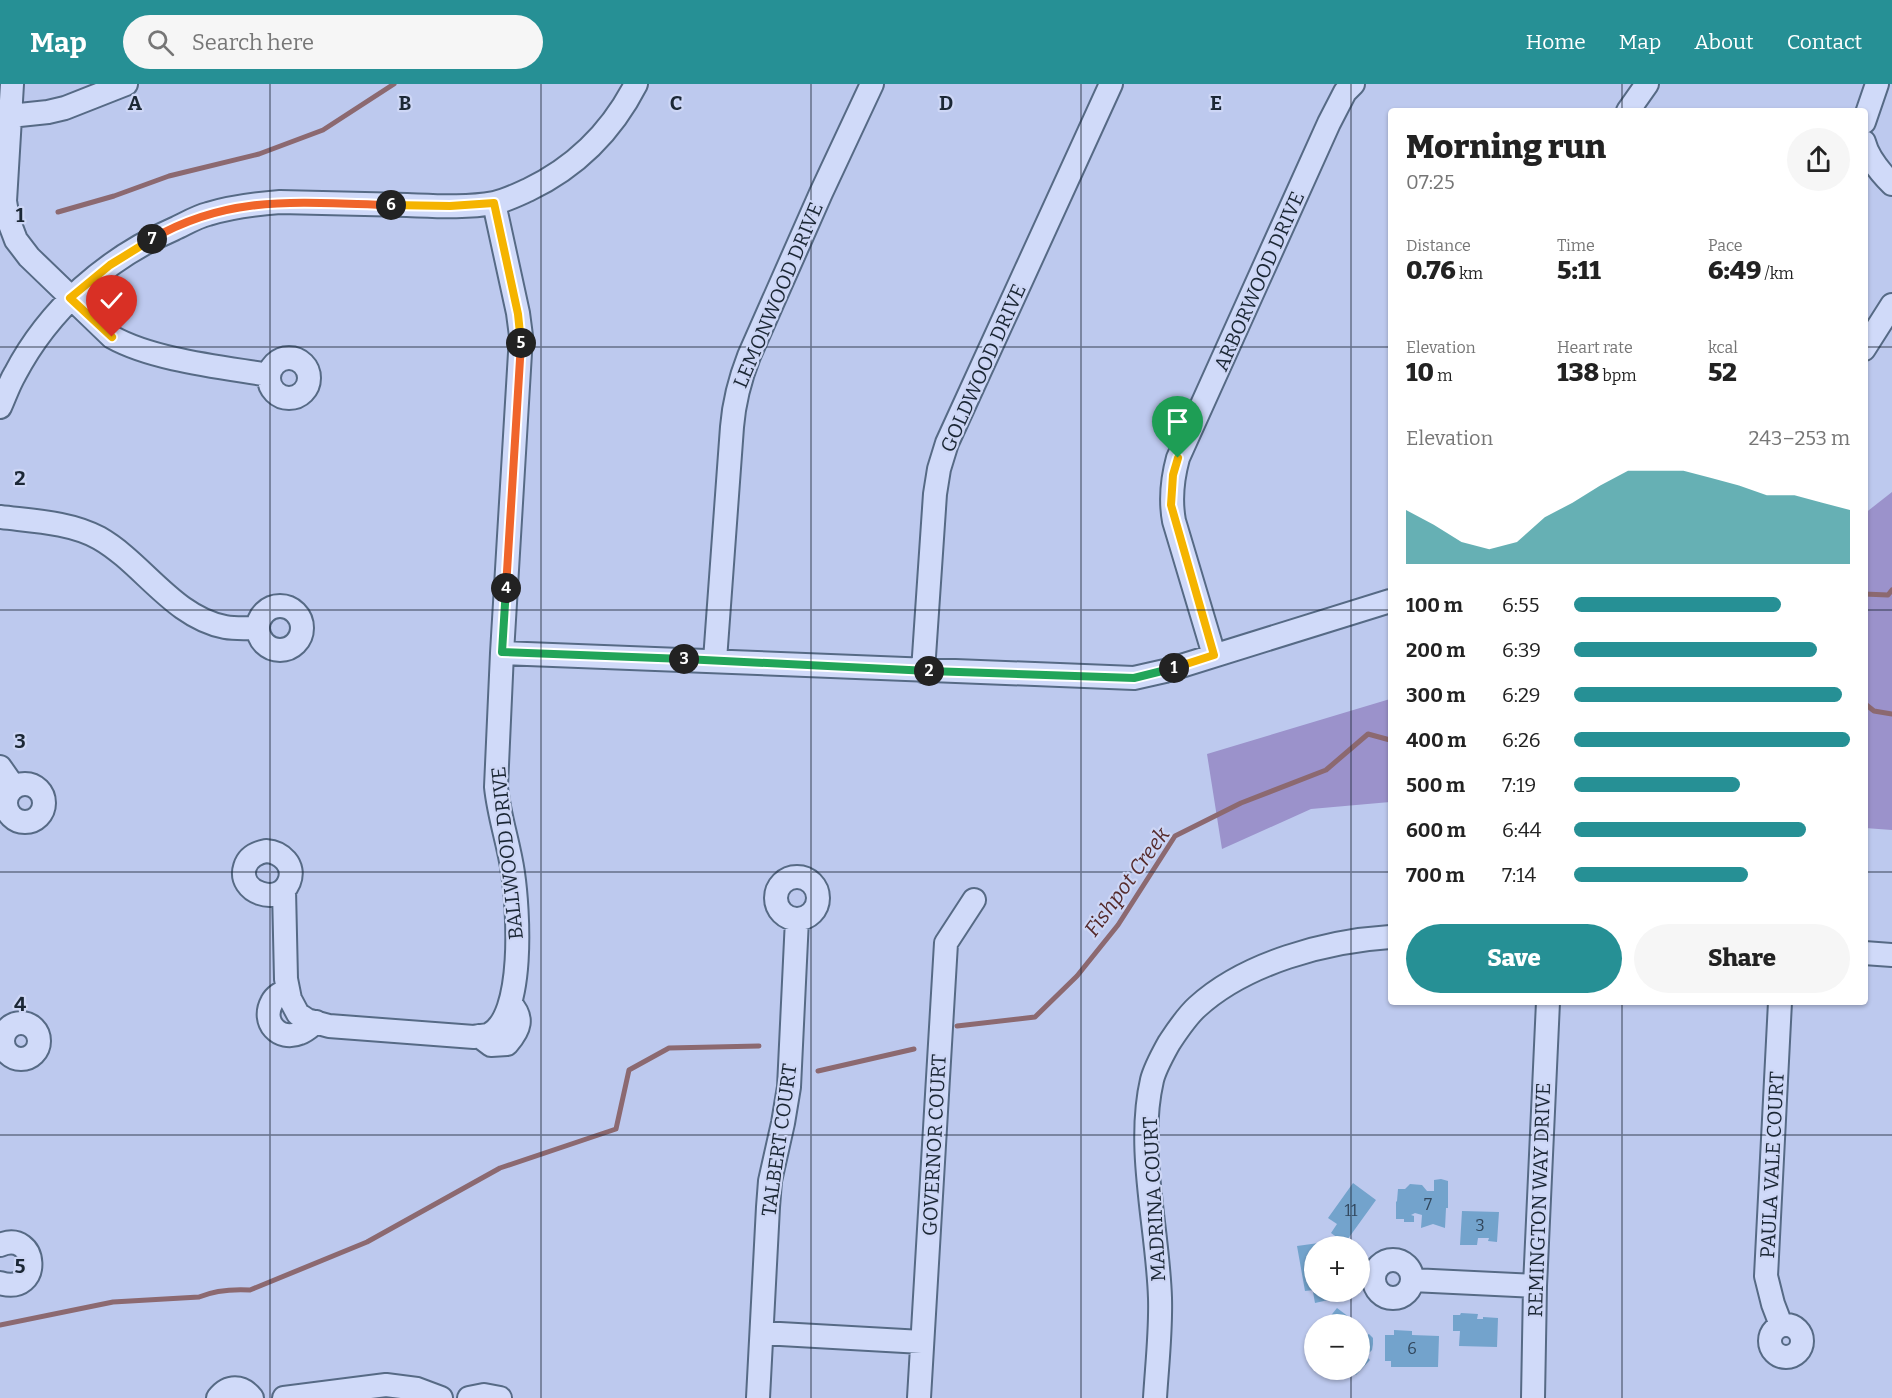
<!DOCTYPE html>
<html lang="en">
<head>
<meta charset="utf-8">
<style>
	:root { --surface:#fff; --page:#f6f6f6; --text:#222; --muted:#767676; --accent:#269095 }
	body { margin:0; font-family:Bitter,serif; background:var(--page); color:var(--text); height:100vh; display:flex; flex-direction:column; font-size:22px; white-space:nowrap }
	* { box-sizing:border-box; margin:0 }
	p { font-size:20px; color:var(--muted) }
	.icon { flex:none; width:33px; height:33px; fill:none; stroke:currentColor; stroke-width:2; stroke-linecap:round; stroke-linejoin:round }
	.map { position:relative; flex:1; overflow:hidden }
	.drawer { position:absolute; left:1388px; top:24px; width:480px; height:897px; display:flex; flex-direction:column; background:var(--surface); border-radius:6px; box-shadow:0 2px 4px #0004 }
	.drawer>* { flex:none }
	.fabs { position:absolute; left:1304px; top:1152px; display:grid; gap:12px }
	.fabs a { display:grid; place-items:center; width:66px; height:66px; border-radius:50%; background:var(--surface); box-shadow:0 2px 4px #0004; font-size:30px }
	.pin { position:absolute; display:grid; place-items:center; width:51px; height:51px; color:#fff; margin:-62px -26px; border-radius:50% 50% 50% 0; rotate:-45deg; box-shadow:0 0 6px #0007 }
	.pin .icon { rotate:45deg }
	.km { position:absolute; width:30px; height:30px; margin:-15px; border-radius:50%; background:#222; color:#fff; font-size:16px; line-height:30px; text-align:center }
	.round { display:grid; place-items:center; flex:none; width:63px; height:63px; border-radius:32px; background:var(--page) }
	.overview { display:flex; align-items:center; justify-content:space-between; height:102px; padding:0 18px }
	h1 { font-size:33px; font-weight:800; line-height:45px }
	.metrics { display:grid; grid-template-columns:repeat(3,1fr); gap:9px; height:102px; padding:6px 18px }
	.metrics div { display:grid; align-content:center }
	.metrics b { font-size:26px; font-weight:800 }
	.metrics small { font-size:16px; font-weight:400 }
	.metrics p { font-size:16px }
	.chart { height:168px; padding:12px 18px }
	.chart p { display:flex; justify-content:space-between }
	.chart svg { width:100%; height:108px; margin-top:6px; fill:var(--accent); opacity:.7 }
	.action { display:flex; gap:12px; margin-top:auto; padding:12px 18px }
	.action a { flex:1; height:69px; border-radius:36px; background:var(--accent); color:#fff; font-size:24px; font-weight:800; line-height:69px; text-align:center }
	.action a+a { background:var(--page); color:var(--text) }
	ul { padding:0 18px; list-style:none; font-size:20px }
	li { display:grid; grid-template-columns:96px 72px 1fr; align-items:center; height:45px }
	li i { height:15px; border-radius:8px; background:var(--accent) }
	header { display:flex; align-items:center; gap:36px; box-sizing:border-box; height:84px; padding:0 30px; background:var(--accent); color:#fff }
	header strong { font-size:28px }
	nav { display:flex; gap:33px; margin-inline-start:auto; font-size:21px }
	.search { width:420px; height:54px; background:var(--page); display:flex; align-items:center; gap:15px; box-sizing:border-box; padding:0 21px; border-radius:33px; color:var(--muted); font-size:22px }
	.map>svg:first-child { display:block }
	.green { fill:#9b92cb }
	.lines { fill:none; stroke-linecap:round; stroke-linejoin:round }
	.stream { stroke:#8c6970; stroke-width:5 }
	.building { fill:#73a3cc }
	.minor-casing { stroke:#566a85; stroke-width:26 }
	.minor { stroke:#d0daf9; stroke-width:22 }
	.split-1-casing { stroke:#fff; stroke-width:12 }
	.split-2-casing { stroke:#fff; stroke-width:12 }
	.split-3-casing { stroke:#fff; stroke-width:12 }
	.split-4-casing { stroke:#fff; stroke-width:12 }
	.split-5-casing { stroke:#fff; stroke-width:12 }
	.split-6-casing { stroke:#fff; stroke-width:12 }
	.split-7-casing { stroke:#fff; stroke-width:12 }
	.split-8-casing { stroke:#fff; stroke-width:12 }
	.split-1 { stroke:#f5b400; stroke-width:8 }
	.split-2 { stroke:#22a559; stroke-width:8 }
	.split-3 { stroke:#22a559; stroke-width:8 }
	.split-4 { stroke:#22a559; stroke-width:8 }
	.split-5 { stroke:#f0652b; stroke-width:8 }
	.split-6 { stroke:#f5b400; stroke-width:8 }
	.split-7 { stroke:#f0652b; stroke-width:8 }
	.split-8 { stroke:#f5b400; stroke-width:8 }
	.grid { fill:none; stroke:#1b2735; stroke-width:1.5; stroke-opacity:0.55 }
	.labels { text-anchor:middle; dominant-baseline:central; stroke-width:4.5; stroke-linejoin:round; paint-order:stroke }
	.number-label { font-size:16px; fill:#31465b }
	.street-label { font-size:20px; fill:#1b2735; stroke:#cdd6f5 }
	.water-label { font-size:21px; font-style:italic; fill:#552a2b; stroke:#cdd6f5 }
	.grid-label { font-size:20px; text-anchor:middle; font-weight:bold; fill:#1b2735; stroke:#cdd6f5; stroke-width:4.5; stroke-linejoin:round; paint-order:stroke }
</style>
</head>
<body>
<header>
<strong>Map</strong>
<div class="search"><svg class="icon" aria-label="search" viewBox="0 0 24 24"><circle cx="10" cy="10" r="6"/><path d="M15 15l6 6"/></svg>Search here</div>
<nav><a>Home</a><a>Map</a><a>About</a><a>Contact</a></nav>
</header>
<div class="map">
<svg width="1892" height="1314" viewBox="0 0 1892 1314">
	<rect width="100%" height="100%" fill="#bdc9ee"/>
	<path class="green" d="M 1892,408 L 1892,746 L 1865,744 L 1864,430 Z
		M 1390,615 L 1390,718 L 1311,725 L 1222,765 L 1207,670 Z"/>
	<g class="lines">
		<path class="stream" d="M 58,128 L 114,112 L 169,92 L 259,70 L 323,46 L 394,0
			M 1864,510 L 1888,511 L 1892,506
			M 1864,619 L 1874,627 L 1892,630
			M 957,942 L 1035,933 L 1077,892 L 1118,841 L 1175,752 L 1241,719 L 1326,686 L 1368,650 L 1390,656
			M 818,987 L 914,965
			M 0,1241 L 113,1218 L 199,1213 C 216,1206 232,1205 250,1206 L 367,1158 L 500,1084 L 616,1045 L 629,986 L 669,964 L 759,962"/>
	</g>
	<path class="building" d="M 1441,1095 L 1448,1097 L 1448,1124 L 1446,1124 L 1445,1144 L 1433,1140 L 1421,1144 L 1422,1131 L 1415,1129 L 1411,1131 L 1414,1132 L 1414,1138 L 1404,1138 L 1404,1135 L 1396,1135 L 1396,1118 L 1397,1117 L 1398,1105 L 1405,1105 L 1410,1100 L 1422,1101 L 1427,1107 L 1434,1107 L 1434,1096 Z
		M 1353,1099 L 1376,1116 L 1345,1159 L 1331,1149 L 1337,1140 L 1328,1134 Z
		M 1462,1127 L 1499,1128 L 1497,1158 L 1488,1157 L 1489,1154 L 1478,1154 L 1477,1161 L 1460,1161 Z
		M 1326,1158 L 1327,1162 L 1314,1162 L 1314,1206 L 1305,1207 L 1297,1162 Z
		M 1313,1208 L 1336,1208 L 1337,1214 L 1315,1219 Z
		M 1337,1224 L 1357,1239 L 1356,1240 L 1324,1240 Z
		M 1461,1229 L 1478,1230 L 1477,1235 L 1483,1235 L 1483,1233 L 1498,1234 L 1497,1263 L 1459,1262 L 1460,1247 L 1453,1247 L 1453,1231 L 1460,1231 Z
		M 1394,1246 L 1412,1247 L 1412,1251 L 1439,1252 L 1438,1283 L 1391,1283 L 1391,1277 L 1385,1277 L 1385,1251 L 1394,1251 Z
		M 1359,1248 L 1364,1252 L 1369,1250 L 1373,1254 L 1373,1260 L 1372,1266 L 1366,1272 L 1370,1276 L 1356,1291 L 1350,1286 L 1359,1286 Z"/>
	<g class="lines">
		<g class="minor-casing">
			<path id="minor" d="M 12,0 L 5,117 L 8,135 L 16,156 L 29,173 L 112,253 C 153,276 221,283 269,291
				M 1628,27 L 1647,0
				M 10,32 L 48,28 L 65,24 L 126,0
				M 1864,38 L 1877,0
				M 1864,58 C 1868,74 1880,88 1892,100
				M 1864,265 L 1892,221
				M269 294a20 20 0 1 1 40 0a20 20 0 1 1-40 0Z
				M 0,323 C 5,312 9,300 15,290 C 49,225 107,174 174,145 C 185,140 196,133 208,130 C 231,123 255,120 280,118 C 322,119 365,120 407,121 C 436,122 466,124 494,119 C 505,117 517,111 528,106 C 576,83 612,47 636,0
				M 0,433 C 32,437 70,438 99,454 C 143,479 173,533 225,543 C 236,545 247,544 258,544
				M258 544a22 22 0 1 1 44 0a22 22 0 1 1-44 0Z
				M 502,569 L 1134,594 L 1165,587 L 1390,517
				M 1214,571 L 1174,437 C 1170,415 1172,396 1178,374 L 1329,39 L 1345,8 L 1353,0
				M 715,576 L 732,343 C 734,318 740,295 749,272 L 821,109 L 872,0
				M 923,587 L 935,410 L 939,385 L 947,359 L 1111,0
				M 0,683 L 14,703
				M6 719a19 19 0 1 1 38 0a19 19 0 1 1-38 0Z
				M 266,767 C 281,768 296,781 289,798 C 279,823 237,808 245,783 C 248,773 256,769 266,767 Z
				M776 814a21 21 0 1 1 42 0a21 21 0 1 1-42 0Z
				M 284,806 L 286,895 L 290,915 L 298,930 L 307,936 L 329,942 L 474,953 C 479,952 484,952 488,951 C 526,934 518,823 513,789 C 509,760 499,733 496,703 L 502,569 L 521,252 L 518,229 L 494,119
				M 1864,869 L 1892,871
				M 287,906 C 281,909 275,912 272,918 C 261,938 279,958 300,949 C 306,947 311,942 316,938
				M 1780,918 L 1766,1192 L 1773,1220 L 1781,1241
				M3 957a18 18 0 1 1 36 0a18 18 0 1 1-36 0Z
				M 479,952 L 491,961 L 507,960 C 520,945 524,934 510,919
				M 0,1161 C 38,1145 43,1212 0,1199
				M1374 1195a19 19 0 1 1 38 0a19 19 0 1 1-38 0Z
				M 1412,1196 L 1535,1202
				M1770 1257a16 16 0 1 1 32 0a16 16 0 1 1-32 0Z
				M 762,1249 L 922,1258
				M 218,1314 C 228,1301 242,1301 252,1314
				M 284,1314 L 386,1301 L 417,1305 L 441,1314
				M 469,1314 L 484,1311 L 500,1314
				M 758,1314 L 768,1123 L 770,1097 L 783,1039 L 789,1003 L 797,835
				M 919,1314 L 946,859 L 974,816
				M 1155,1314 C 1157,1281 1161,1247 1160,1214 C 1158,1145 1136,1065 1152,996 C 1155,984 1163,970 1169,959 C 1177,947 1186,933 1197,923 C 1245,879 1326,857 1390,853
				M 1533,1314 L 1535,1202 L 1548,918"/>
		</g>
		<use href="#minor" class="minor"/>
	</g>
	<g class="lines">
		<g class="split-1-casing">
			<path id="split-1" d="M 1174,584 L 1214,571 L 1171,421 L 1173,391 L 1178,374"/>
		</g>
		<g class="split-2-casing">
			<path id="split-2" d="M 929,587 L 1134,594 L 1174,584"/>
		</g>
		<g class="split-3-casing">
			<path id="split-3" d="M 684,575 L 929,587"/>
		</g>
		<g class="split-4-casing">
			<path id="split-4" d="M 506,504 L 502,568 L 684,575"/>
		</g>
		<g class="split-5-casing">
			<path id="split-5" d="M 506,504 L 521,259"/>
		</g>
		<g class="split-6-casing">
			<path id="split-6" d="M 391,121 L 450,122 L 494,119 L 518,230 L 521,259"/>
		</g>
		<g class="split-7-casing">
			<path id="split-7" d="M 152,155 C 231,109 303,119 391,121"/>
		</g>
		<g class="split-8-casing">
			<path id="split-8" d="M 112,253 L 70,214 L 110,181 L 152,155"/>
		</g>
		<use href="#split-1" class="split-1"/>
		<use href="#split-2" class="split-2"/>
		<use href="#split-3" class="split-3"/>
		<use href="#split-4" class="split-4"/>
		<use href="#split-5" class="split-5"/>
		<use href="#split-6" class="split-6"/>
		<use href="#split-7" class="split-7"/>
		<use href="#split-8" class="split-8"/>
	</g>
	<path class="grid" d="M 270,0 L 270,1314M 541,0 L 541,1314M 811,0 L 811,1314M 1081,0 L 1081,1314M 1351,0 L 1351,1162M 1622,0 L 1622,27M 0,263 L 1390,263M 1864,263 L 1892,263M 0,526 L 1390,526M 1864,526 L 1892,526M 0,788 L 1390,788M 1864,788 L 1892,788M 1622,918 L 1622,1314M 0,1051 L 1892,1051M 1351,1208 L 1351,1240M 1351,1286 L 1351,1314"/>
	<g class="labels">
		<g class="number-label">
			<text x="1428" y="1120">7</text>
			<text x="1351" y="1126">11</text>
			<text x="1480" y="1141">3</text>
			<text x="1412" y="1264">6</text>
		</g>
		<g class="street-label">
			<text transform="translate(1259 197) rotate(-66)">ARBORWOOD DRIVE</text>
			<text transform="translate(778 211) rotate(-67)">LEMONWOOD DRIVE</text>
			<text transform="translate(983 284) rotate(-66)">GOLDWOOD DRIVE</text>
			<text transform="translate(507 769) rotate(-96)">BALLWOOD DRIVE</text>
			<text transform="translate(779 1056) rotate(-82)">TALBERT COURT</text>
			<text transform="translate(934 1061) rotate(-87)">GOVERNOR COURT</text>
			<text transform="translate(1772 1081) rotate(-87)">PAULA VALE COURT</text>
			<text transform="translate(1154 1115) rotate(-93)">MADRINA COURT</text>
			<text transform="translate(1539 1116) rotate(-88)">REMINGTON WAY DRIVE</text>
		</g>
		<g class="water-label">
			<text transform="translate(1127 798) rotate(-54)">Fishpot Creek</text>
		</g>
	</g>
	<g class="grid-label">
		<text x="135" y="26">A</text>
		<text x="405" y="26">B</text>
		<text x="676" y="26">C</text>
		<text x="946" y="26">D</text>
		<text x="1216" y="26">E</text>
		<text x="20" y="138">1</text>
		<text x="20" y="401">2</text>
		<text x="20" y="664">3</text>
		<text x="20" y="927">4</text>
		<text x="20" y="1189">5</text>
	</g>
</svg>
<div class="fabs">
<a>+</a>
<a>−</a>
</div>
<div class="pin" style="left:1178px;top:374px;background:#1e9e55"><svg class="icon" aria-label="arrive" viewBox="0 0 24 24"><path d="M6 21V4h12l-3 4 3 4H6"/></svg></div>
<div class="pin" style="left:112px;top:253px;background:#d93025"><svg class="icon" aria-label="check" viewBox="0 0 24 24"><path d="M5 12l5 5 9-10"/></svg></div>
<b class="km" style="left:1174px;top:584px">1</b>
<b class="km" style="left:929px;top:587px">2</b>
<b class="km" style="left:684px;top:575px">3</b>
<b class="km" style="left:506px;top:504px">4</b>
<b class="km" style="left:521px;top:259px">5</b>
<b class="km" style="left:391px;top:121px">6</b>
<b class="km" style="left:152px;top:155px">7</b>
<section class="drawer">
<div class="overview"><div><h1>Morning run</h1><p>07:25</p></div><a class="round"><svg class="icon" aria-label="share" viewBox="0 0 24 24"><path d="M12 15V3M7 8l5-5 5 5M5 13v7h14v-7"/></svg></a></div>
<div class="metrics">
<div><p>Distance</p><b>0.76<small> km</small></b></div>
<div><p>Time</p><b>5:11</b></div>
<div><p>Pace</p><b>6:49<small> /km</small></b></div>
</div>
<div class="metrics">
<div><p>Elevation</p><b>10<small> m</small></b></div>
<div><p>Heart rate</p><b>138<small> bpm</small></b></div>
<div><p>kcal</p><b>52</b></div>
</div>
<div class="chart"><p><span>Elevation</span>243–253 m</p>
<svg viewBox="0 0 160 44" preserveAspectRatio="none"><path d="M0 44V22L10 28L20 35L30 38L40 35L50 25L60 19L70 12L80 6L90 6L100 6L110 9L120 12L130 16L140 16L150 19L160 22V44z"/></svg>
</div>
<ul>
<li><b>100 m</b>6:55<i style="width:75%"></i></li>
<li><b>200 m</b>6:39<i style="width:88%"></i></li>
<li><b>300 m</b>6:29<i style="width:97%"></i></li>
<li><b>400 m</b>6:26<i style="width:100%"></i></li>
<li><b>500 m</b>7:19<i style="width:60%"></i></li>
<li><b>600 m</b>6:44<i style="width:84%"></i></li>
<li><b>700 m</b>7:14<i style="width:63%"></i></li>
</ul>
<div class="action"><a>Save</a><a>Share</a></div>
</section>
</div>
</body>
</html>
